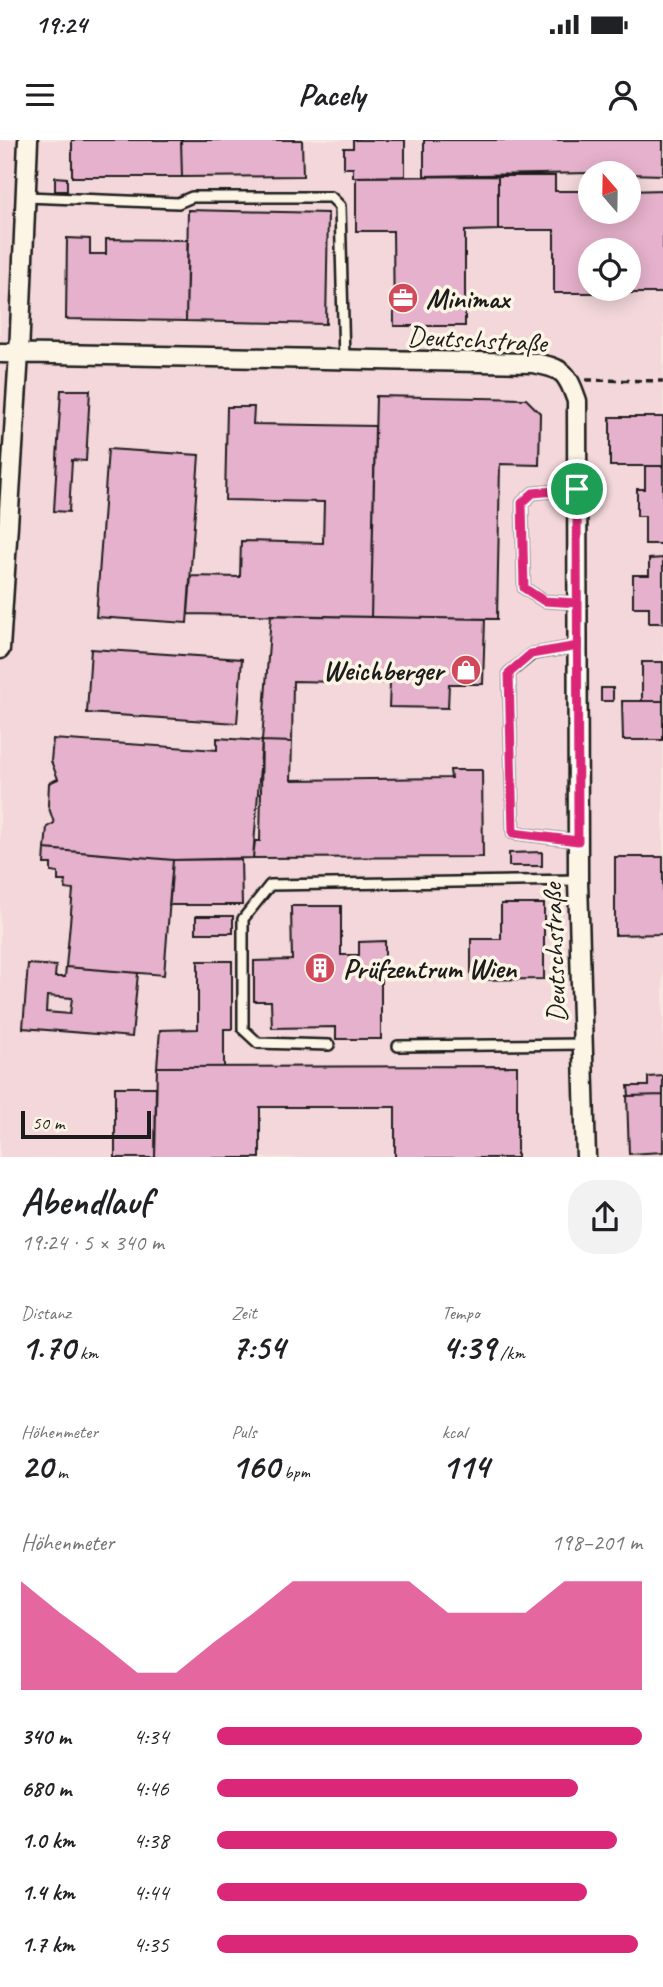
<!DOCTYPE html>
<html lang="de">
<head>
<meta charset="utf-8">
<style>
	:root { --surface:#fff; --page:#f2f2f2; --text:#202124; --muted:#757577; --accent:#db2777 }
	body { margin:0; font-family:Caveat,sans-serif; background:var(--page); color:var(--text); height:100vh; display:flex; flex-direction:column; font-size:26px; white-space:nowrap }
	* { box-sizing:border-box; margin:0 }
	p { font-size:23px; color:var(--muted) }
	.icon { flex:none; width:38px; height:38px; fill:none; stroke:currentColor; stroke-width:2; stroke-linecap:round; stroke-linejoin:round }
	.map { position:relative; height:1017px; overflow:hidden }
	.details { display:flex; flex-direction:column; background:var(--surface); flex:1 }
	.details>* { flex:none }
	.needle { width:46px; rotate:340deg }
	.controls { position:absolute; left:578px; top:21px; display:grid; gap:14px }
	.controls a { display:grid; place-items:center; width:63px; height:63px; border-radius:50%; background:var(--surface); box-shadow:0 4px 18px #0003; font-size:35px }
	.scale { position:absolute; left:21px; bottom:18px; width:130px; box-sizing:border-box; padding-left:7px; border:4px solid #1c1c1c; border-top:0; font-size:19px; line-height:24px; white-space:nowrap; color:#1c1c1c; -webkit-text-stroke:5px #fcf5e5; paint-order:stroke }
	.pin { position:absolute; display:grid; place-items:center; width:60px; height:60px; color:#fff; margin:-30px; border:4px solid #fff; border-radius:50%; box-shadow:0 2px 7px #0007 }
	.round { display:grid; place-items:center; flex:none; width:74px; height:74px; border-radius:28px; background:var(--page) }
	.head { display:flex; align-items:center; justify-content:space-between; height:119px; padding:0 21px }
	h1 { font-size:38px; font-weight:700; line-height:52px }
	.figures { display:grid; grid-template-columns:repeat(3,1fr); gap:10px; height:119px; padding:7px 21px }
	.figures div { display:grid; align-content:center }
	.figures b { font-size:35px; font-weight:700 }
	.figures small { font-size:19px; font-weight:400 }
	.figures p { font-size:19px }
	.chart { height:196px; padding:14px 21px }
	.chart p { display:flex; justify-content:space-between }
	.chart svg { width:100%; height:126px; margin-top:7px; fill:var(--accent); opacity:.7 }
	ul { padding:0 21px; list-style:none; font-size:23px }
	li { display:grid; grid-template-columns:112px 84px 1fr; align-items:center; height:52px }
	li i { height:18px; border-radius:9px; background:var(--accent) }
	.status { display:flex; justify-content:space-between; align-items:center; height:49px; padding:0 35px; background:var(--surface); direction:ltr }
	.status svg { height:19px; fill:currentColor }
	header { display:flex; justify-content:space-between; align-items:center; height:91px; padding:0 21px; background:var(--surface); font-size:32px; font-weight:700 }
	.map>svg:first-child { display:block }
	.built { fill:#f3d7da; fill-rule:evenodd }
	.building { fill:#e6b1cc; stroke:#1c1c1c; stroke-width:2; fill-rule:evenodd }
	.lines { fill:none; stroke-linecap:round; stroke-linejoin:round }
	.service-casing { stroke:#1c1c1c; stroke-width:14 }
	.minor-casing { stroke:#1c1c1c; stroke-width:23 }
	.path { stroke:#1c1c1c; stroke-width:3.5; stroke-dasharray:7 5; stroke-linecap:butt }
	.service { stroke:#fcf5e5; stroke-width:9 }
	.minor { stroke:#fcf5e5; stroke-width:18 }
	.route-casing { stroke:#fff; stroke-width:14 }
	.route { stroke:#db2777; stroke-width:9 }
	.labels { text-anchor:middle; dominant-baseline:central; stroke-width:7; stroke-linejoin:round; paint-order:stroke }
	.poi-label { font-size:28px; font-weight:bold; fill:#1c1c1c; stroke:#fcf5e5; text-anchor:start }
	.street-label { font-size:28px; fill:#1c1c1c; stroke:#fcf5e5 }
</style>
</head>
<body>
<div class="status"><b>19:24</b><svg viewBox="0 0 49 12"><path d="M0 12V9h3v3zM5 12V6h3v6zM10 12V3h3v9zM15 12V0h3v12zM26 1h20v11H26zM47 4h2v5h-2z"/></svg></div>
<header><svg class="icon" aria-label="menu" viewBox="0 0 24 24"><path d="M4 6h16M4 12h16M4 18h16"/></svg>Pacely<svg class="icon" aria-label="person" viewBox="0 0 24 24"><circle cx="12" cy="8" r="4"/><path d="M4 21q1-7 8-7t8 7"/></svg></header>
<div class="map">
<svg width="663" height="1018" viewBox="0 0 663 1018">
	<rect width="100%" height="100%" fill="#f8e7e0"/>
	<filter id="ink" filterUnits="userSpaceOnUse"><feTurbulence type="fractalNoise" baseFrequency=".0143" numOctaves="2"/><feDisplacementMap in="SourceGraphic" scale="14" xChannelSelector="R" yChannelSelector="G"/><feConvolveMatrix kernelMatrix="1 2 1 2 8 2 1 2 1" color-interpolation-filters="sRGB"/></filter>
	<g filter="url(#ink)">
		<path class="built" d="M 0,0 L 663,0 L 663,1017 L 0,1018 ZM 590,33 L 628,33 L 628,72 L 590,72 ZM 590,110 L 628,110 L 628,149 L 590,149 Z"/>
		<path class="building" d="M 72,0 L 181,0 L 182,37 L 72,37 Z
			M 181,0 L 302,0 L 303,36 L 182,37 Z
			M 353,0 L 405,0 L 405,36 L 353,37 L 353,28 L 344,28 L 344,8 L 353,8 Z
			M 424,0 L 663,0 L 663,35 L 590,33 L 424,36 Z
			M 498,36 L 498,90 L 465,91 L 465,186 L 394,186 L 393,91 L 356,91 L 356,37 Z
			M 498,36 L 555,36 L 555,51 L 590,51 L 590,72 L 628,72 L 628,51 L 663,50 L 663,153 L 554,153 L 554,90 L 498,90 ZM 590,110 L 628,110 L 628,149 L 590,149 Z
			M 55,37 L 67,38 L 67,51 L 55,51 Z
			M 188,70 L 328,73 L 326,184 L 186,181 Z
			M 67,98 L 90,99 L 90,114 L 106,114 L 106,99 L 188,100 L 186,181 L 66,179 Z
			M 61,250 L 90,250 L 86,321 L 72,320 L 69,372 L 54,371 Z
			M 376,256 L 526,259 L 540,273 L 539,325 L 500,324 L 497,479 L 371,477 Z
			M 227,267 L 254,267 L 253,284 L 375,286 L 371,477 L 188,474 L 191,436 L 240,437 L 241,401 L 323,403 L 324,362 L 225,360 Z
			M 610,277 L 663,277 L 663,326 L 610,326 Z
			M 108,309 L 199,315 L 187,483 L 96,477 Z
			M 645,326 L 663,326 L 663,404 L 645,404 L 645,376 L 637,376 L 637,349 L 645,349 Z
			M 663,418 L 663,483 L 649,483 L 649,467 L 633,467 L 633,435 L 649,435 L 649,419 Z
			M 271,475 L 485,479 L 483,544 L 449,544 L 448,568 L 389,567 L 390,543 L 293,541 L 292,602 L 262,601 Z
			M 91,509 L 242,519 L 237,583 L 87,573 Z
			M 642,522 L 663,522 L 663,561 L 642,561 Z
			M 601,548 L 613,548 L 613,561 L 601,561 Z
			M 622,561 L 663,561 L 663,600 L 623,600 Z
			M 217,598 L 262,601 L 253,718 L 173,720 L 45,709 L 47,687 L 54,683 L 48,665 L 49,643 L 58,639 L 51,621 L 53,599 L 217,610 Z
			M 262,601 L 292,602 L 291,640 L 451,638 L 450,630 L 482,630 L 483,717 L 253,718 L 255,701 L 260,701 Z
			M 45,709 L 173,720 L 164,835 L 66,827 L 73,750 L 65,749 L 66,741 L 58,741 L 58,733 L 51,732 L 51,724 L 44,724 Z
			M 542,712 L 542,726 L 509,726 L 509,713 Z
			M 615,717 L 663,717 L 663,794 L 615,795 Z
			M 241,719 L 242,765 L 169,765 L 173,720 Z
			M 501,764 L 544,764 L 544,839 L 471,840 L 471,799 L 501,799 Z
			M 291,766 L 341,766 L 341,815 L 359,815 L 359,802 L 385,801 L 385,835 L 381,835 L 381,899 L 336,899 L 336,887 L 272,888 L 271,861 L 254,861 L 254,821 L 292,820 Z
			M 196,776 L 233,776 L 233,793 L 196,793 Z
			M 198,821 L 232,821 L 232,889 L 224,889 L 224,927 L 157,927 L 160,890 L 198,889 Z
			M 28,824 L 56,826 L 55,837 L 65,837 L 66,827 L 138,833 L 132,897 L 23,888 ZM 47,856 L 72,858 L 70,874 L 46,872 Z
			M 517,926 L 517,1018 L 395,1018 L 395,967 L 260,967 L 260,1018 L 155,1018 L 157,927 Z
			M 663,936 L 663,955 L 629,956 L 628,946 L 648,946 L 648,937 Z
			M 115,947 L 156,947 L 155,1018 L 115,1018 Z
			M 663,955 L 663,1012 L 629,1014 L 627,956 Z"/>
		<g class="lines">
			<g class="service-casing">
				<path id="service" d="M 26,57 L 178,63 L 192,57 L 331,57 L 340,66 L 344,220
					M 577,349 L 533,353 L 522,363 L 524,448 L 544,461 L 577,463
					M 578,506 L 532,514 L 509,533 L 513,693 L 578,701
					M 329,905 L 258,903 L 243,889 L 243,779 L 270,745 L 578,740
					M 398,906 L 583,904"/>
			</g>
			<g class="minor-casing">
				<path id="minor" d="M 0,213 L 533,223 C 563,228 567,232 577,261 L 578,740 L 586,1018
					M 0,509 L 19,214 L 28,0"/>
			</g>
			<path class="path" d="M 586,240 L 663,241"/>
			<use href="#service" class="service"/>
			<use href="#minor" class="minor"/>
		</g>
	</g>
	<g class="lines" filter="url(#ink)">
		<g class="route-casing">
			<path id="route" d="M 577,349 L 578,701 L 513,693 L 509,533 L 531,514 L 578,506 L 578,463 L 544,461 L 524,448 L 522,363 L 533,353 L 577,349"/>
		</g>
		<use href="#route" class="route"/>
	</g>
	<defs>
		<g id="office-disc" transform="scale(1.575)"><circle r="9.5" fill="#d1495b" stroke="#fcf5e5"/><path d="M-6-3h4V-5.5h4V-3h4V5H-6ZM-1-4.5V-3h2v-1.5ZM-6 0V1H6V0Z" fill="#fff"/></g>
		<g id="shop-disc" transform="scale(1.575)"><circle r="9.5" fill="#d1495b" stroke="#fcf5e5"/><path d="M-5-2.5h2.3a2.7 3.5 0 0 1 5.4 0H5L5.5 6h-11ZM-1.5-2.5h3a1.5 2.3 0 0 0-3 0Z" fill="#fff"/></g>
		<g id="building-disc" transform="scale(1.575)"><circle r="9.5" fill="#d1495b" stroke="#fcf5e5"/><path d="M-4-6H4V6H1V3H-1V6H-4ZM-2.5-4.3h1.7v1.8h-1.7ZM.8-4.3h1.7v1.8H.8ZM-2.5-1h1.7V.8h-1.7ZM.8-1h1.7V.8H.8Z" fill="#fff"/></g>
	</defs>
	<g fill-rule="evenodd">
		<use href="#office-disc" x="403" y="158"/>
		<use href="#shop-disc" x="466" y="530"/>
		<use href="#building-disc" x="320" y="828"/>
	</g>
	<g class="labels">
		<g class="poi-label">
			<text x="426" y="158">Minimax</text>
			<text x="443" y="530" text-anchor="end">Weichberger</text>
			<text x="343" y="828">Prüfzentrum Wien</text>
		</g>
		<g class="street-label">
			<text transform="translate(477 199) rotate(3)">Deutschstraße</text>
			<text transform="translate(554 813) rotate(-92)">Deutschstraße</text>
		</g>
	</g>
</svg>
<div class="controls">
<a><svg class="needle" viewBox="-14 -14 28 28"><path d="M0-13l5 13h-10z" fill="#e53935"/><path d="M0 13l5-13h-10z" fill="#757577"/></svg></a>
<a><svg class="icon" aria-label="locate" viewBox="0 0 24 24"><circle cx="12" cy="12" r="6"/><path d="M12 2v4M12 18v4M2 12h4M18 12h4"/></svg></a>
</div>
<div class="scale">50 m</div>
<div class="pin" style="left:577px;top:349px;background:#1e9e55"><svg class="icon" aria-label="arrive" viewBox="0 0 24 24"><path d="M6 21V4h12l-3 4 3 4H6"/></svg></div>
</div>
<section class="details">
<div class="head"><div><h1>Abendlauf</h1><p>19:24 · 5 × 340 m</p></div><a class="round"><svg class="icon" aria-label="share" viewBox="0 0 24 24"><path d="M12 15V3M7 8l5-5 5 5M5 13v7h14v-7"/></svg></a></div>
<div class="figures">
<div><p>Distanz</p><b>1.70<small> km</small></b></div>
<div><p>Zeit</p><b>7:54</b></div>
<div><p>Tempo</p><b>4:39<small> /km</small></b></div>
</div>
<div class="figures">
<div><p>Höhenmeter</p><b>20<small> m</small></b></div>
<div><p>Puls</p><b>160<small> bpm</small></b></div>
<div><p>kcal</p><b>114</b></div>
</div>
<div class="chart"><p><span>Höhenmeter</span>198–201 m</p>
<svg viewBox="0 0 160 44" preserveAspectRatio="none"><path d="M0 44V6L10 17L20 27L30 38L40 38L50 27L60 17L70 6L80 6L90 6L100 6L110 17L120 17L130 17L140 6L150 6L160 6V44z"/></svg>
</div>
<ul>
<li><b>340 m</b>4:34<i style="width:100%"></i></li>
<li><b>680 m</b>4:46<i style="width:85%"></i></li>
<li><b>1.0 km</b>4:38<i style="width:94%"></i></li>
<li><b>1.4 km</b>4:44<i style="width:87%"></i></li>
<li><b>1.7 km</b>4:35<i style="width:99%"></i></li>
</ul>
</section>
</body>
</html>
